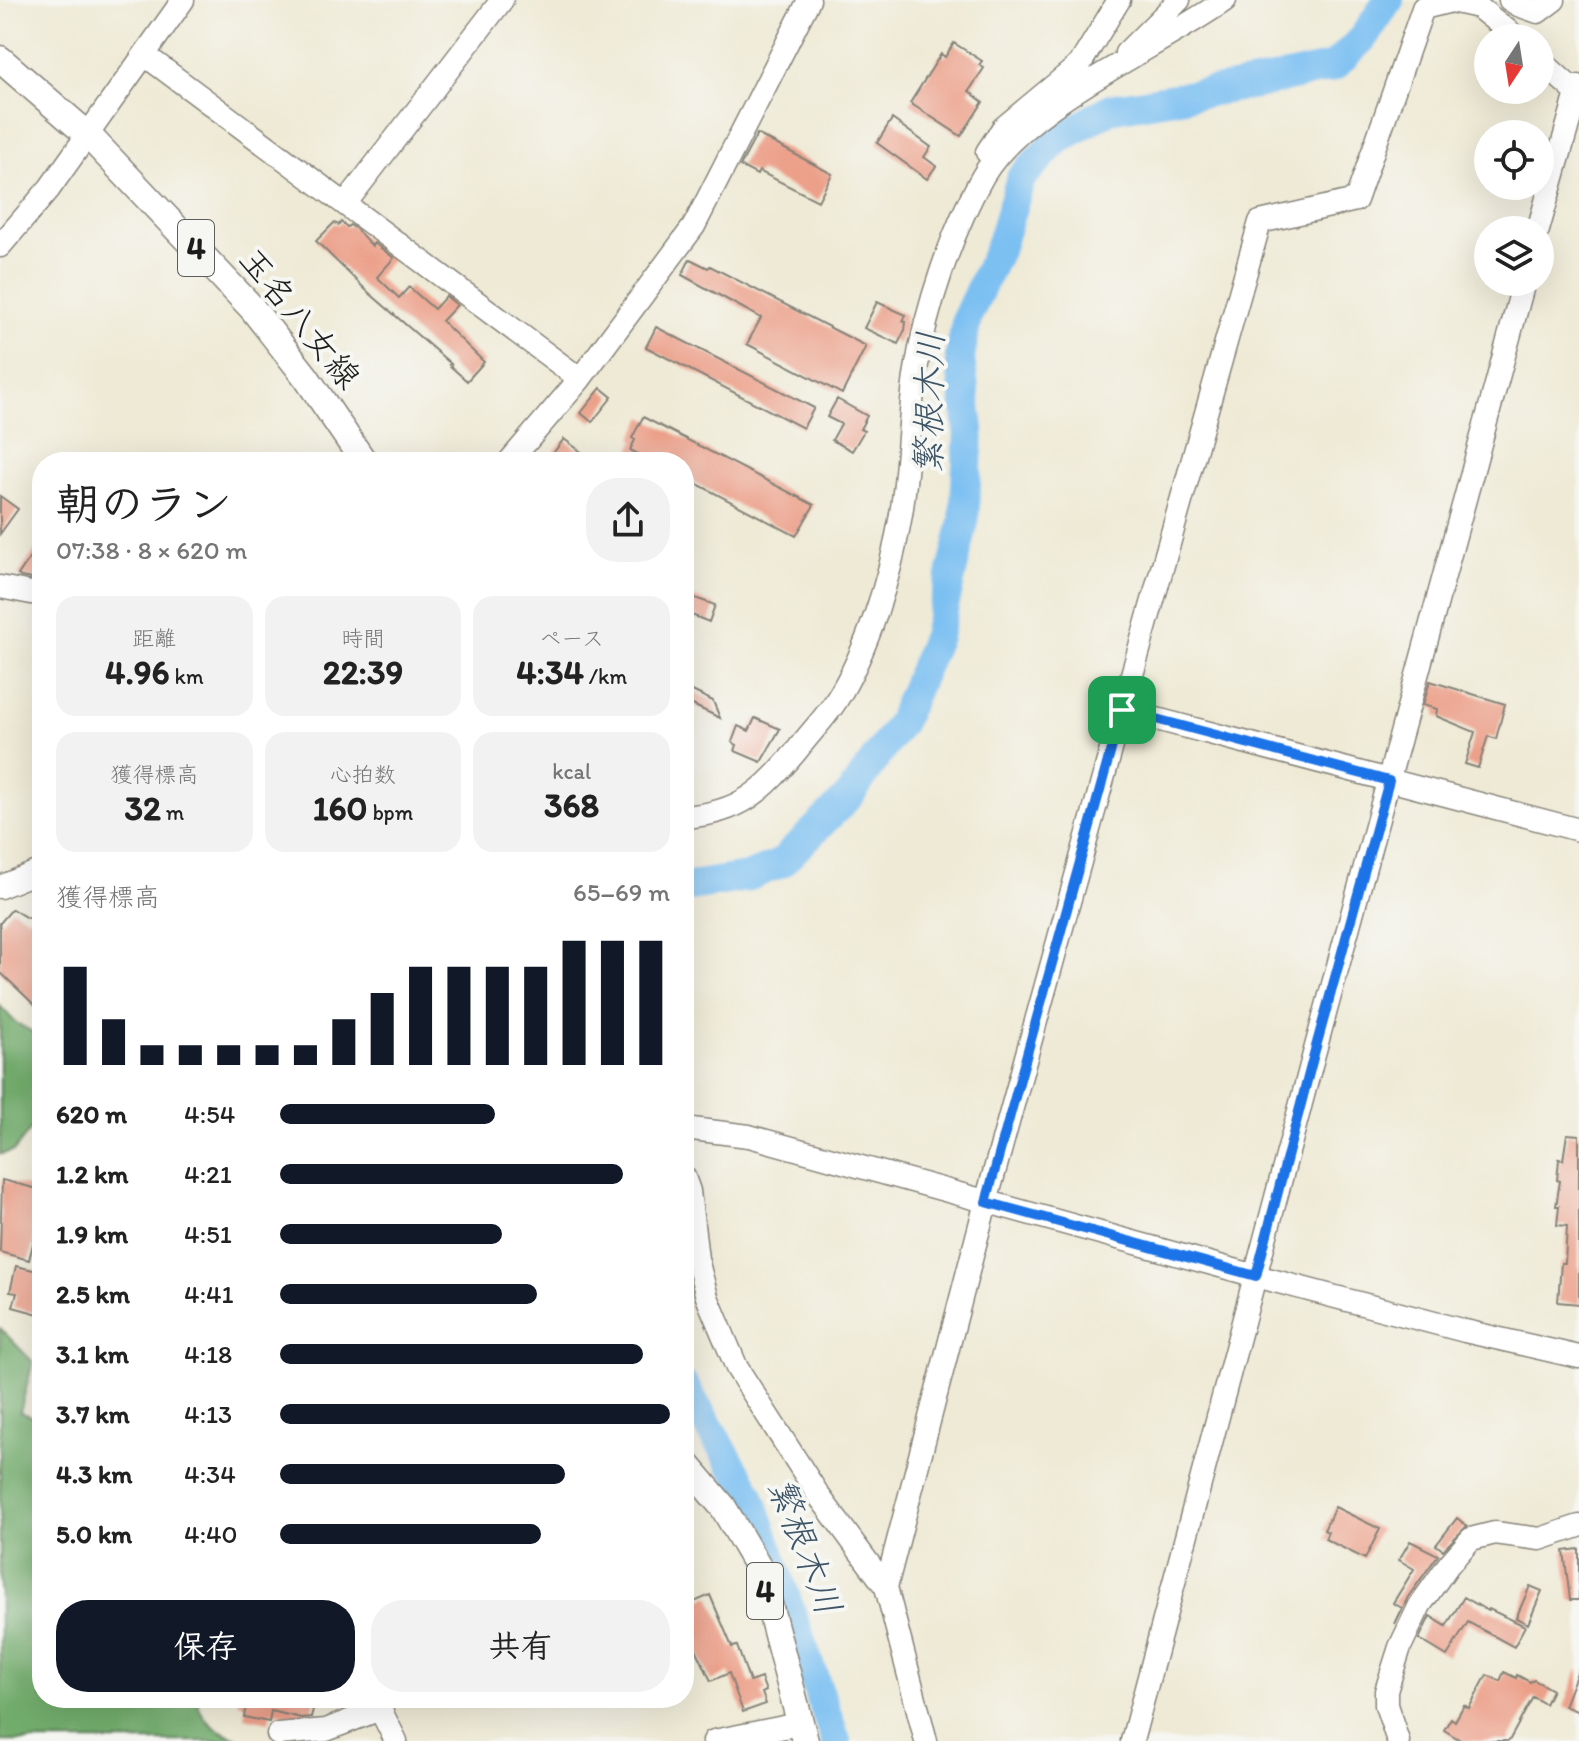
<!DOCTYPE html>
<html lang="ja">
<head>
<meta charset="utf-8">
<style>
	:root { --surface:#fff; --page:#f2f2f2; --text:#222; --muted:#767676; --accent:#111827 }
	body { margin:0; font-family:Itim,"Klee One",sans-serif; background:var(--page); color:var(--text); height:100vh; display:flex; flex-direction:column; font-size:30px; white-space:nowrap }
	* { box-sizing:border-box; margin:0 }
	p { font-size:26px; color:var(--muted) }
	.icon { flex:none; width:44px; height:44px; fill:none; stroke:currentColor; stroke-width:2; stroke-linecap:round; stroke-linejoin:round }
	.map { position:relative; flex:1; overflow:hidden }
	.side { position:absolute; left:32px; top:452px; width:662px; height:1256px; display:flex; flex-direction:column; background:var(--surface); border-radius:32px; box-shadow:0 8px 32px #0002 }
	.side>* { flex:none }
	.needle { width:52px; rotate:192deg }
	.controls { position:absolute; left:1474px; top:24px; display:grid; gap:16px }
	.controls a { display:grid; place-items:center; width:80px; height:80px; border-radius:50%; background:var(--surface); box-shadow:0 8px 32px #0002; font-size:40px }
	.pin { position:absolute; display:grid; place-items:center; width:68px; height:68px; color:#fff; margin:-34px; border-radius:16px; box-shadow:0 4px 12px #0006 }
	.round { display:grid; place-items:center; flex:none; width:84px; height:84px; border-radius:32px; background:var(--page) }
	.overview { display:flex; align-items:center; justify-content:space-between; height:136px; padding:0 24px }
	h1 { font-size:44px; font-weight:700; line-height:60px }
	.stats { display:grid; grid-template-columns:repeat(3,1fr); gap:12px; height:136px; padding:8px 24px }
	.stats div { display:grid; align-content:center; border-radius:20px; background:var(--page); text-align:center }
	.stats b { font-size:34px; font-weight:700 }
	.stats small { font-size:22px; font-weight:400 }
	.stats p { font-size:22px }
	.chart { height:224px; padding:16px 24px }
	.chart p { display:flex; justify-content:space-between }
	.chart svg { width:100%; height:144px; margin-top:8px; stroke:var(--accent); stroke-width:6 }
	.cta { display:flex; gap:16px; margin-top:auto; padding:16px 24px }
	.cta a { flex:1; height:92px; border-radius:32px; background:var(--accent); color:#fff; font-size:32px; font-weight:700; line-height:92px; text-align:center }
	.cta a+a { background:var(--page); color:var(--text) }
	ul { padding:0 24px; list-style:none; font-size:26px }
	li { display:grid; grid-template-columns:128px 96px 1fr; align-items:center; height:60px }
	li i { height:20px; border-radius:10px; background:var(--accent) }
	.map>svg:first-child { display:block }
	.forest { fill:#72ac6c; stroke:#476444; stroke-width:2 }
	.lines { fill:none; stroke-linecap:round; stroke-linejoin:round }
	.river { stroke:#7bc0f2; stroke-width:30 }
	.building { fill:#eca08a }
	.minor-casing { stroke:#868379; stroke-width:25 }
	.major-casing { stroke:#868379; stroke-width:29 }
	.minor { stroke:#fff; stroke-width:22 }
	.major { stroke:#fff; stroke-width:26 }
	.route-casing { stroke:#fff; stroke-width:16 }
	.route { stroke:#1a73e8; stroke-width:10 }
	.labels { text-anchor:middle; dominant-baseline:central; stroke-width:8; stroke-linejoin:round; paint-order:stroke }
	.shield { fill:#f6f6f2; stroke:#5d5d5c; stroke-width:2 }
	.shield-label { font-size:32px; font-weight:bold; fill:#1c1c1c }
	.street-label { font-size:34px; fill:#1c1c1c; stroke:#f6f6f2 }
	.water-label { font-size:36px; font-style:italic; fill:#3d5567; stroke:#f6f6f2 }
</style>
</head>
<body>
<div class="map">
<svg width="1579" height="1741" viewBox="0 0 1579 1741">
	<rect width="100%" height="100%" fill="#f6f6f2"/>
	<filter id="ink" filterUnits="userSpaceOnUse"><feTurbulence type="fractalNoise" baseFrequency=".0125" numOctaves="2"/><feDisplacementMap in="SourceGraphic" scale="16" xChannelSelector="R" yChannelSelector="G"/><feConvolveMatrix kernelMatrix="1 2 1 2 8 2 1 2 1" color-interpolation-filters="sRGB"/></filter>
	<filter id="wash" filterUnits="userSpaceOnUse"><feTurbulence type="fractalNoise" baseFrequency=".006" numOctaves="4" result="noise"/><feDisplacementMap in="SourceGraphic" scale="32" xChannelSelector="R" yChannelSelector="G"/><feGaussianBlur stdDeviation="1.8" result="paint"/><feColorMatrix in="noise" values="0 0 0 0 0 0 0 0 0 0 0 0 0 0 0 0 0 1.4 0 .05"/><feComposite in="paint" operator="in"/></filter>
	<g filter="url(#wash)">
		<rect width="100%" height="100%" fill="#efead6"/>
		<path class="forest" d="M 0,1006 L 16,1023 L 42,1037 L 42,1092 L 34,1125 L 14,1151 L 0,1154 Z
			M 0,1328 L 33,1362 L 20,1412 L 42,1420 L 42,1698 L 197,1698 C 201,1725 222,1733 245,1741 L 0,1741 Z"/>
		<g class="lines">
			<path class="river" d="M 684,887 L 747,877 L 781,863 L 850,795 L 901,722 L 937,636 L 964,521 L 969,429 L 960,358 L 967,317 L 1000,246 L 1021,178 L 1055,142 L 1109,109 L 1256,84 L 1333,67 L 1362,39 L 1389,0
				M 684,1386 L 749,1493 L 836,1741"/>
		</g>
		<g id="blocks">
			<path class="building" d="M 954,43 L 982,61 L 979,65 L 984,68 L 969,91 L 983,102 L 961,136 L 910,103 L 941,54 L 945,57 Z
				M 892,119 L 931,147 L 924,157 L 936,166 L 927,179 L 877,143 Z
				M 757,134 L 832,174 L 818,201 L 759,171 L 757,175 L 740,166 Z
				M 341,222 L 347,227 L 350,225 L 356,229 L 372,246 L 374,243 L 394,258 L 377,277 L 399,298 L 409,287 L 434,309 L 446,296 L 457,305 L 442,321 L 484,362 L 467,381 L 449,365 L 451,364 L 367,291 L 316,241 L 334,223 L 339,225 Z
				M 690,259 L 708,268 L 710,266 L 866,346 L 842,394 L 747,344 L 761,318 L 682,275 Z
				M 877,302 L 906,315 L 903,321 L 906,322 L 905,330 L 898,344 L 864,328 Z
				M 656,327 L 814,408 L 803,428 L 646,347 Z
				M 601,388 L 612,397 L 592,422 L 581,413 Z
				M 837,399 L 867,416 L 860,429 L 864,431 L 852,451 L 832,440 L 841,424 L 827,417 Z
				M 643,417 L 814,505 L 796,536 L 684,477 L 684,462 L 655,462 L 630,450 L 635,440 L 632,438 Z
				M 564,439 L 595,462 L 558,462 L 551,456 Z
				M 0,496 L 18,509 L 0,534 Z
				M 42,540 L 42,573 L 38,580 L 21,577 L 18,575 Z
				M 684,594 L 715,605 L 709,622 L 684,612 Z
				M 1430,681 L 1505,704 L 1496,739 L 1488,736 L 1478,768 L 1465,764 L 1475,732 L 1436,716 L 1437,709 L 1423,705 Z
				M 684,687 L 713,701 L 720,718 L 684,701 Z
				M 755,718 L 780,729 L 761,762 L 735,751 L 737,745 L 732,742 L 738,726 L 749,731 Z
				M 12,909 L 27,918 L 42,911 L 42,1012 L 0,972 L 0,923 Z
				M 1567,1134 L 1579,1135 L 1579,1304 L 1558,1302 L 1561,1263 L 1565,1263 L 1567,1226 L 1557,1225 L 1559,1206 L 1556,1206 L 1560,1181 L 1557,1180 L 1559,1159 L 1563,1160 Z
				M 2,1180 L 42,1190 L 42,1208 L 29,1260 L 0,1252 Z
				M 16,1266 L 42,1272 L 42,1315 L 13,1307 L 17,1293 L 10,1292 Z
				M 1335,1507 L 1380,1529 L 1365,1559 L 1325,1539 L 1328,1532 L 1324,1530 Z
				M 1457,1518 L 1467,1526 L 1443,1550 L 1436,1545 Z
				M 1410,1541 L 1438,1555 L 1408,1597 L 1395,1624 L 1402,1608 L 1393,1603 L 1414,1569 L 1399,1560 Z
				M 1579,1549 L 1579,1600 L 1570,1600 L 1564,1551 Z
				M 1530,1586 L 1542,1591 L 1528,1624 L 1516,1618 Z
				M 710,1595 L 732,1647 L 737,1646 L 750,1682 L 761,1678 L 766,1691 L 762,1693 L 766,1704 L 743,1712 L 729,1673 L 711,1681 L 690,1636 L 697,1633 L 685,1606 Z
				M 1464,1597 L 1488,1611 L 1489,1609 L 1525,1626 L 1514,1647 L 1468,1622 L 1447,1656 L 1419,1639 L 1430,1616 L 1446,1626 Z
				M 1578,1670 L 1579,1670 L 1579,1712 L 1564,1706 Z
				M 1504,1672 L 1516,1678 L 1517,1675 L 1530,1682 L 1534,1680 L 1552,1690 L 1545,1704 L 1533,1697 L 1509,1741 L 1462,1741 L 1444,1730 L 1451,1718 L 1455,1721 L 1464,1705 L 1469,1708 L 1487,1675 L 1500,1681 Z
				M 239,1698 L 316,1698 L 311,1717 L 301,1718 L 271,1711 L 269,1722 L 244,1717 L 246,1705 L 238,1703 Z"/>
		</g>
	</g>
	<g filter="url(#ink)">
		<use href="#blocks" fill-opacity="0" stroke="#868379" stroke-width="2"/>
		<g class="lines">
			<g class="minor-casing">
				<path id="minor" d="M 1510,0 L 1518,5 L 1538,12 L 1554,0
					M 1126,53 L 1179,0
					M 146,56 L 580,379
					M 1540,60 L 1579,95
					M 987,152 L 1003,128 L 1080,64 L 1119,0
					M 345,204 L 502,0
					M 1538,230 L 1579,86
					M 0,246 L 49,189 L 183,0
					M 509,462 L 580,379 L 694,226 L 809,0
					M 0,587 L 42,595
					M 1122,710 L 1579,830
					M 684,817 C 741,813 763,791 798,749 C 810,733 825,718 836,701 C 867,652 890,578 900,520 C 909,471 908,419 916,370 C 926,309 952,230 983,176 C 1026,103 1155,50 1225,0
					M 0,887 L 42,870
					M 684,1128 L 749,1136 L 1256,1276 L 1465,1331 L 1579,1357
					M 684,1177 L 689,1191 L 697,1259 L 707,1297 L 737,1368 L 819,1496 L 886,1587 L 926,1741
					M 886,1587 L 986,1202 L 1122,710 L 1260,222 L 1356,200 L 1423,8 L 1451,1 L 1478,7 L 1517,38
					M 278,1734 L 326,1730 L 380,1709 L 396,1741
					M 714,1741 L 799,1724
					M 1132,1741 L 1314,1054 L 1524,282
					M 1398,1741 L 1386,1705 L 1386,1691 L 1400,1647 L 1420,1605 L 1449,1564 L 1471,1539 L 1495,1533 L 1540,1539 L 1579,1526"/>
			</g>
			<g class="major-casing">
				<path id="major" d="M 0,59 L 88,135 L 252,308 L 306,377 L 364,462
					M 684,1461 L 723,1507 L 760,1570 L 805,1741"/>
			</g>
			<use href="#minor" class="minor"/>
			<use href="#major" class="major"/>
		</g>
	</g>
	<g class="lines" filter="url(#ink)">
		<g class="route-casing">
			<path id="route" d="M 1122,710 L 1389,781 L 1314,1054 L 1256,1276 L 986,1202 Z"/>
		</g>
		<use href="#route" class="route"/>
	</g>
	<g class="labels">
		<g class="shield">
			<rect x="178" y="220" width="36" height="56" rx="6"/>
			<rect x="747" y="1563" width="36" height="56" rx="6"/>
		</g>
		<g class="shield-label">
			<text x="196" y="248">4</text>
			<text x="765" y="1591">4</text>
		</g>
		<g class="street-label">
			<text transform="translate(300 318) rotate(51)">玉名八女線</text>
		</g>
		<g class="water-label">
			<text transform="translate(929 403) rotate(-89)">繁根木川</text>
			<text transform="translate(805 1546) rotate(69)">繁根木川</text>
		</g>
	</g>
</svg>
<div class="controls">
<a><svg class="needle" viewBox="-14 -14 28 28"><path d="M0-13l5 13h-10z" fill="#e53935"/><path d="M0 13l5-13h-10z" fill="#767676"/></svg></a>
<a><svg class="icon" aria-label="locate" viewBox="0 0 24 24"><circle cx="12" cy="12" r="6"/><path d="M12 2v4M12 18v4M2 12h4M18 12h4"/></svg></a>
<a><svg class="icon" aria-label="layers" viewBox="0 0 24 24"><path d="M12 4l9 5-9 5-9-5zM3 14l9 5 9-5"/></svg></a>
</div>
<div class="pin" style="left:1122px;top:710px;background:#1e9e55"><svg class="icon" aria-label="arrive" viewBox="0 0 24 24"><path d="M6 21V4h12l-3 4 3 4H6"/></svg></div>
<section class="side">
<div class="overview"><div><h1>朝のラン</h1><p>07:38 · 8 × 620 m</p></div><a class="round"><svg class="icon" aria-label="share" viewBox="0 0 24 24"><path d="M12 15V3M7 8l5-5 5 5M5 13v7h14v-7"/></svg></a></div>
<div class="stats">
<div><p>距離</p><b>4.96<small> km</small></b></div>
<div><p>時間</p><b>22:39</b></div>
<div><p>ペース</p><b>4:34<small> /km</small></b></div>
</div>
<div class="stats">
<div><p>獲得標高</p><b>32<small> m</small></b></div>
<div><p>心拍数</p><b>160<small> bpm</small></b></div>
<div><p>kcal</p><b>368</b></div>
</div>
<div class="chart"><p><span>獲得標高</span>65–69 m</p>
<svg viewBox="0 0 160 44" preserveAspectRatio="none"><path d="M5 44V14M15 44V30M25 44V38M35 44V38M45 44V38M55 44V38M65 44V38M75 44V30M85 44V22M95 44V14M105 44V14M115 44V14M125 44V14M135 44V6M145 44V6M155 44V6"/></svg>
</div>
<ul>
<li><b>620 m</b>4:54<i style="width:55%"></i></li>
<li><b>1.2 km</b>4:21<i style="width:88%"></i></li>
<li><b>1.9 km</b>4:51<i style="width:57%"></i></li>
<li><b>2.5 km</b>4:41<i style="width:66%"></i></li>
<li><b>3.1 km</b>4:18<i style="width:93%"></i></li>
<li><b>3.7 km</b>4:13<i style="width:100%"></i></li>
<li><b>4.3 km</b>4:34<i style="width:73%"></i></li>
<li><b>5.0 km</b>4:40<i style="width:67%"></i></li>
</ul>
<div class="cta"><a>保存</a><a>共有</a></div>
</section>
</div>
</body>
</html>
